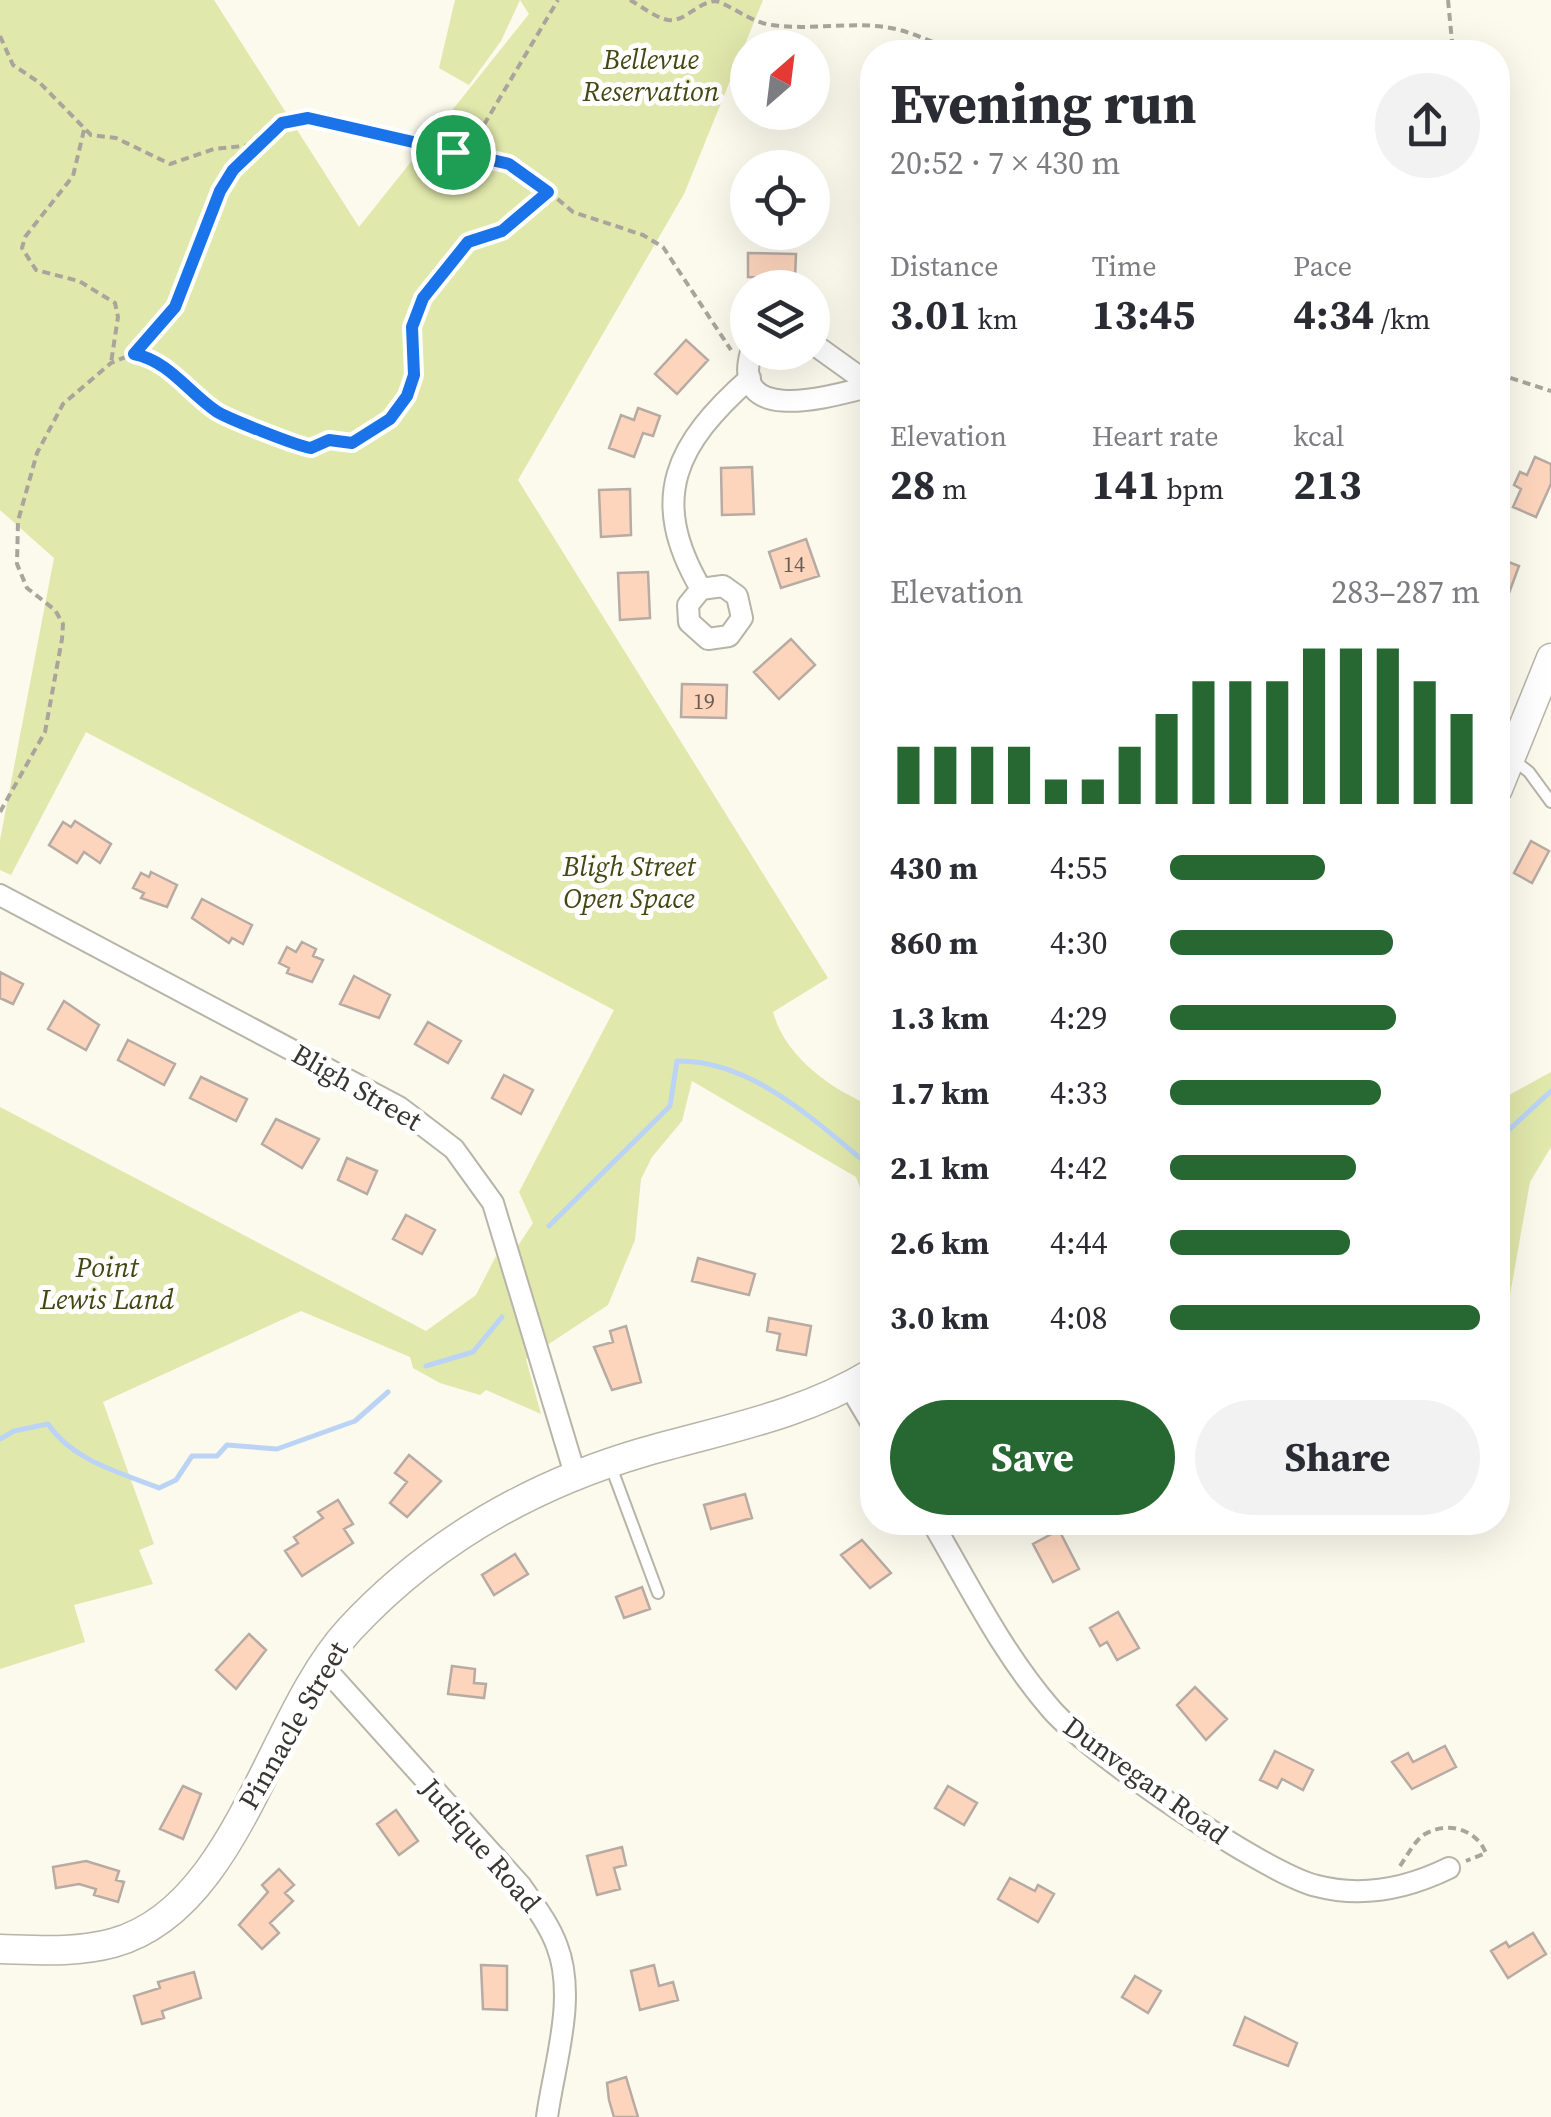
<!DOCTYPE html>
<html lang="en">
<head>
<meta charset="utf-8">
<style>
	:root { --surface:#fff; --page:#f2f2f3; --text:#2b2b33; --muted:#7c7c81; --accent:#276832 }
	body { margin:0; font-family:"Source Serif 4",serif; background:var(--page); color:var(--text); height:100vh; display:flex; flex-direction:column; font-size:38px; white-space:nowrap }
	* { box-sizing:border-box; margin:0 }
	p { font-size:32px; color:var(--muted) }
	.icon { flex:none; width:55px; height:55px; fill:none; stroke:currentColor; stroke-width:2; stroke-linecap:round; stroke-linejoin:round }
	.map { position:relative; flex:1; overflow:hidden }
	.panel { position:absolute; left:860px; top:40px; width:650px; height:1495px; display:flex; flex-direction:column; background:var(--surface); border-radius:40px; box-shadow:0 10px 40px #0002 }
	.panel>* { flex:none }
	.needle { width:65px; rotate:28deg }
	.tools { position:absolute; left:730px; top:30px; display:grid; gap:20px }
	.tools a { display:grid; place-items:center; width:100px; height:100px; border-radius:50%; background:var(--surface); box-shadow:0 10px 40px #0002; font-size:50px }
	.pin { position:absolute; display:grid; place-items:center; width:85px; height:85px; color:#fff; margin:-42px; border:5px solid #fff; border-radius:50%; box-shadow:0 2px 10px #0007 }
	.round { display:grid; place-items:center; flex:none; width:105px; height:105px; border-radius:52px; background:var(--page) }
	.summary { display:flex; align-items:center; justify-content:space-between; height:170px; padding:0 30px }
	h1 { font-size:55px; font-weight:700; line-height:75px }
	.stats { display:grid; grid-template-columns:repeat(3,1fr); gap:15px; height:170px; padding:10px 30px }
	.stats div { display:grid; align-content:center }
	.stats b { font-size:42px; font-weight:700 }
	.stats small { font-size:28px; font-weight:400 }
	.stats p { font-size:28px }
	.chart { height:280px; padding:20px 30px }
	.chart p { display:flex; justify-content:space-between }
	.chart svg { width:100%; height:180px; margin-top:10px; stroke:var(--accent); stroke-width:6 }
	.action { display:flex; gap:20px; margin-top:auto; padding:20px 30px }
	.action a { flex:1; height:115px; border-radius:60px; background:var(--accent); color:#fff; font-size:40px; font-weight:700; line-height:115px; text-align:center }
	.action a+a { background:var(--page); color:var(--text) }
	ul { padding:0 30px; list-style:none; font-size:32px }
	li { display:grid; grid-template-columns:160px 120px 1fr; align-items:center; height:75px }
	li i { height:25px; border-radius:12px; background:var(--accent) }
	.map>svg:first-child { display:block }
	.green { fill:#e1e8ac }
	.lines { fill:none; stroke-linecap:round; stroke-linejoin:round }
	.stream { stroke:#bbd4f6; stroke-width:5 }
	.building { fill:#fdd5bd; stroke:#b7aba4; stroke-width:2.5 }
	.lane-casing { stroke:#b7b4a8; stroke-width:14 }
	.street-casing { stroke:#b7b4a8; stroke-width:24 }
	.secondary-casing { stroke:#b7b4a8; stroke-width:31 }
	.path { stroke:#a8a59c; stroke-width:4; stroke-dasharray:8 5; stroke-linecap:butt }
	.lane { stroke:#fff; stroke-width:10 }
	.street { stroke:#fff; stroke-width:20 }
	.secondary { stroke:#fff; stroke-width:28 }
	.route-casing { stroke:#fff; stroke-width:20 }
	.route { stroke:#1a73e8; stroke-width:12 }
	.labels { text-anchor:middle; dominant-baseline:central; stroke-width:10; stroke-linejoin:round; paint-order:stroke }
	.number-label { font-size:22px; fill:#695e55 }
	.park-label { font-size:28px; font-style:italic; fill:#454813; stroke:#fff }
	.street-label { font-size:28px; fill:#383632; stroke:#fff }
</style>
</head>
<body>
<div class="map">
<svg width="1551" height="2117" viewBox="0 0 1551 2117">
	<rect width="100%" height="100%" fill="#fcf9ed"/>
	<path class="green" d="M 0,0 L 214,0 L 359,227 L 529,14 L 520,0 L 501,41 L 469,85 L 439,68 L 455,0 L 763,0 L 684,194 L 518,480 L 828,978 L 773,1012 C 785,1057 832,1090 872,1106 L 872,1219 L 856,1177 L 692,1081 L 682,1121 L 652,1157 L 641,1179 L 635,1240 L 608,1305 L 526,1359 L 541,1414 L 486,1390 L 480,1395 L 440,1383 L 413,1368 L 410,1357 L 301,1311 L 103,1402 L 154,1544 L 139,1550 L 153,1584 L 74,1605 L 85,1642 L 0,1669 L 0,1107 L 426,1331 L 476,1295 L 496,1256 L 502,1270 L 533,1223 L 519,1192 L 614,1010 L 86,732 L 11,875 L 0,870 L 0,840 L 54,558 L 0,510 Z
		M 1551,1072 L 1551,1147 L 1530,1182 L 1510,1295 L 1498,1319 L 1498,1101 Z"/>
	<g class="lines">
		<path class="stream" d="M 1498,1147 L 1500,1138 L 1551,1091
			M 549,1226 L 670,1106 L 677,1061 C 753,1060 816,1122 872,1168
			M 426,1366 L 473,1352 L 502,1317
			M 0,1439 L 14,1431 L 48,1424 C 73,1461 119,1472 159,1488 L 176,1480 L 192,1456 L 217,1456 L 227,1445 L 277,1449 L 355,1421 L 388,1392"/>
	</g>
	<path class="building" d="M 748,253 L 796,254 L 795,278 L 748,277 Z
		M 686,340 L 708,360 L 677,394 L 655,374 Z
		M 638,408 L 660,416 L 653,436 L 643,433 L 634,457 L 609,448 L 621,415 L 634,420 Z
		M 1535,457 L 1551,464 L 1551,484 L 1536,517 L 1513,507 L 1521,489 L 1514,485 L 1520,472 L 1527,475 Z
		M 752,467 L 754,514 L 722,515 L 721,468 Z
		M 630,489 L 631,535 L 601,537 L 599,490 Z
		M 806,539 L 819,576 L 781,588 L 769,552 Z
		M 1498,558 L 1519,566 L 1499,620 L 1498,620 Z
		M 648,572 L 650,618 L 620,620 L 618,573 Z
		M 791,639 L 815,665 L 779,699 L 754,672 Z
		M 682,684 L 727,685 L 726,718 L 681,717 Z
		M 75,821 L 111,844 L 100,863 L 84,852 L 77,863 L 49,845 L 63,822 L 71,827 Z
		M 1531,841 L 1549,851 L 1532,883 L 1514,873 Z
		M 151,872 L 177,885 L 167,907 L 141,898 L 144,893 L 133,888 L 141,873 L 149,877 Z
		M 202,899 L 252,925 L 243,944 L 232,938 L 229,943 L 192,918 Z
		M 302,942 L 316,949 L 313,956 L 323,960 L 312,982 L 287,973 L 289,968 L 279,963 L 287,947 L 296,952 Z
		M 0,972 L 23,984 L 13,1004 L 0,998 Z
		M 354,976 L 390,995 L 379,1018 L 340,1004 Z
		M 64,1001 L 99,1025 L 86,1050 L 48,1029 Z
		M 428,1022 L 461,1041 L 448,1063 L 415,1044 Z
		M 128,1040 L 175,1064 L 164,1085 L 118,1060 Z
		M 504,1075 L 533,1090 L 521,1114 L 492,1098 Z
		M 201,1077 L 247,1099 L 236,1121 L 190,1098 Z
		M 276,1119 L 319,1139 L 302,1168 L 262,1144 Z
		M 347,1158 L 377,1171 L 367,1194 L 338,1180 Z
		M 406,1215 L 435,1230 L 422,1254 L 393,1239 Z
		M 698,1258 L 755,1274 L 749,1295 L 692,1281 Z
		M 769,1318 L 811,1326 L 806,1355 L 777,1350 L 780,1334 L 767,1331 Z
		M 626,1326 L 641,1382 L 612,1390 L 594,1347 L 613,1342 L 610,1331 Z
		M 409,1455 L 441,1481 L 407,1517 L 390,1503 L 407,1482 L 395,1473 Z
		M 745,1494 L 752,1518 L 711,1529 L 704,1505 Z
		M 338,1500 L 353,1524 L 344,1529 L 353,1543 L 302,1576 L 285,1551 L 298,1543 L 294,1537 L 323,1518 L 318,1512 Z
		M 1059,1530 L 1079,1569 L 1053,1582 L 1033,1544 Z
		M 862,1540 L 891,1573 L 870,1588 L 841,1555 Z
		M 515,1554 L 528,1574 L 494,1595 L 482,1575 Z
		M 642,1587 L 650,1609 L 624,1618 L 616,1597 Z
		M 1118,1612 L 1139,1648 L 1117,1660 L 1107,1642 L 1100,1646 L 1090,1628 Z
		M 249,1634 L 266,1650 L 236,1689 L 216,1670 Z
		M 452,1666 L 475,1669 L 474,1683 L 486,1684 L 484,1698 L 448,1694 Z
		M 1195,1687 L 1227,1719 L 1206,1740 L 1177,1705 Z
		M 1445,1746 L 1456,1767 L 1412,1789 L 1392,1762 L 1408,1753 L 1413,1762 Z
		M 1275,1751 L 1313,1770 L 1303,1790 L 1282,1779 L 1277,1788 L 1260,1780 Z
		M 183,1786 L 201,1794 L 183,1839 L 160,1829 Z
		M 948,1786 L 977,1803 L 964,1825 L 935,1808 Z
		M 396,1810 L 418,1841 L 399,1855 L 377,1824 Z
		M 622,1847 L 626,1865 L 614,1868 L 620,1889 L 597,1895 L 587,1856 Z
		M 86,1861 L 119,1871 L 116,1880 L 124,1882 L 118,1902 L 94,1895 L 96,1889 L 79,1884 L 56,1888 L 53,1867 Z
		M 279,1869 L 294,1885 L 285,1893 L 293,1901 L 270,1923 L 279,1933 L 262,1949 L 239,1925 L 268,1892 L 262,1885 Z
		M 1010,1878 L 1035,1891 L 1038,1885 L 1054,1894 L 1038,1922 L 998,1899 Z
		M 1533,1933 L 1546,1954 L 1508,1978 L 1491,1951 L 1506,1942 L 1509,1947 Z
		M 481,1965 L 507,1966 L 507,2010 L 483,2009 Z
		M 654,1965 L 659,1986 L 673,1982 L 678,2000 L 640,2010 L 631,1971 Z
		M 194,1972 L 201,1998 L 162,2011 L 164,2018 L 142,2024 L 134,1996 L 160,1988 L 158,1982 Z
		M 1135,1976 L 1161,1991 L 1148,2013 L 1122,1997 Z
		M 1245,2017 L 1297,2043 L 1288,2066 L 1234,2045 Z
		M 626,2077 L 638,2117 L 614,2117 L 609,2100 L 607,2083 Z"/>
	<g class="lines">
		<g class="lane-casing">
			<path id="lane" d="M 1511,758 L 1529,772 L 1551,802
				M 610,1464 L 658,1593"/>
		</g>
		<g class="street-casing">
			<path id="street" d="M 812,343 L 872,386
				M 751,352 C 729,429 838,394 872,386
				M 701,589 L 723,586 L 737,596 L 742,618 L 729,636 L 708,639 L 689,622 L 688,605 L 701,589 C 647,497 677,443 750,378
				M 0,895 L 399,1107 L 454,1149 L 493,1203 L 575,1474
				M 850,1387 L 872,1424
				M 932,1522 C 969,1585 1003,1654 1051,1709 C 1088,1752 1263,1873 1317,1886 C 1363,1898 1408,1888 1449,1868
				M 322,1665 L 521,1886 C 534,1905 549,1924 557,1946 C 577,1998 554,2065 547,2117"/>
		</g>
		<g class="secondary-casing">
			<path id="secondary" d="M 1498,789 L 1551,658
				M 0,1949 C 38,1950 76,1953 113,1943 C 238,1909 269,1716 350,1629 C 431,1542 531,1485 644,1452 C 724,1429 801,1416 872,1373"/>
		</g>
		<path class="path" d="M 630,0 C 641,6 656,18 668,20 C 686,22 697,2 716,1 C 736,8 750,22 772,25 C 813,31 856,20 896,29 C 925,36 944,51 975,52
			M 1448,0 L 1453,52
			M 0,36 L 13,65 L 40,83 L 91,135 L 116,138 L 170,164 L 214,149 L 262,144
			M 84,130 L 73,176 L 25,237 L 22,248 L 36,270 L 79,281 L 115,303 L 118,317 L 111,363
			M 466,155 L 509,164 L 529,175 L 573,212 L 643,235 L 663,247 L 731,350
			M 135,353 L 157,361 L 189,384 L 219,414 L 304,447 L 329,440 L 352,443 C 453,395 387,346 423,297 C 431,287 458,248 466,243 C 476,236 491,240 502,232 C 518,220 533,204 548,192
			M 1498,374 L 1551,391
			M 0,812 L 45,732 L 62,639 L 63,624 L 55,610 L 27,588 L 17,564 L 18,521 L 37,453 L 63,404 L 111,363 L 135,353 L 175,307 L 219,191 L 233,170 L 281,123 L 308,117 L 466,155 L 558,0
			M 1400,1866 C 1407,1856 1415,1840 1425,1834 C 1448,1821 1476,1829 1486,1853 L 1466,1861"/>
		<use href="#lane" class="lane"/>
		<use href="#street" class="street"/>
		<use href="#secondary" class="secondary"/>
	</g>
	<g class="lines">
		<g class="route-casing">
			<path id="route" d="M 308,118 L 509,164 L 548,192 L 502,231 L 468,242 L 423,298 L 412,327 L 414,375 L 407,396 L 390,419 L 352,443 L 329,440 L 311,448 C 300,447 226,418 216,411 C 188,392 169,361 134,354 L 175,307 L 220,191 L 233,170 L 282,123 Z"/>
		</g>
		<use href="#route" class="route"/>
	</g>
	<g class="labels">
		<g class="number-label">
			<text x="794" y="564">14</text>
			<text x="704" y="701">19</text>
		</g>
		<g class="park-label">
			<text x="651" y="59">Bellevue<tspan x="651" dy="32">Reservation</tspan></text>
			<text x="629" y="866">Bligh Street<tspan x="629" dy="32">Open Space</tspan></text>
			<text x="107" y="1267">Point<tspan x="107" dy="32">Lewis Land</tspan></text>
		</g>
		<g class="street-label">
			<text transform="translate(357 1087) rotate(30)">Bligh Street</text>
			<text transform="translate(293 1725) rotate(-60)">Pinnacle Street</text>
			<text transform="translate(1146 1780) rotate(36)">Dunvegan Road</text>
			<text transform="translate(481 1845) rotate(49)">Judique Road</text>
		</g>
	</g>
</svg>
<div class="tools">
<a><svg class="needle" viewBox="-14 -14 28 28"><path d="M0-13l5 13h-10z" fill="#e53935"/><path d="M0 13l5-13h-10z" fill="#7c7c81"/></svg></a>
<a><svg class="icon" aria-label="locate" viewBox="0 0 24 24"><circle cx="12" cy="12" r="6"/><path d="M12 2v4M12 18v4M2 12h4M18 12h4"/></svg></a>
<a><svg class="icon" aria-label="layers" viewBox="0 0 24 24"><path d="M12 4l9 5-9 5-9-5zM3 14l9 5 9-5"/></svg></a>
</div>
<div class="pin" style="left:453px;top:152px;background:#1e9e55"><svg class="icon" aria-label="arrive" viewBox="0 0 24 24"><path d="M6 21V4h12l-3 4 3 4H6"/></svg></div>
<section class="panel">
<div class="summary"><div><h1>Evening run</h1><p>20:52 · 7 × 430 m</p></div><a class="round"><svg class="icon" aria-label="share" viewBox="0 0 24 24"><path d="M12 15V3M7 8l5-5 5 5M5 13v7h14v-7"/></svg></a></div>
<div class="stats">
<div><p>Distance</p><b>3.01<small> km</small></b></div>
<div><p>Time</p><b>13:45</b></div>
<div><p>Pace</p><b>4:34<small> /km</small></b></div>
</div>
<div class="stats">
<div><p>Elevation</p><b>28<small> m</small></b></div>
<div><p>Heart rate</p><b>141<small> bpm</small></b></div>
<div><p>kcal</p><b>213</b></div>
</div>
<div class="chart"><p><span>Elevation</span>283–287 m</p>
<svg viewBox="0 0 160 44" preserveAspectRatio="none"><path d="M5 44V30M15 44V30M25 44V30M35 44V30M45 44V38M55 44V38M65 44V30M75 44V22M85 44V14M95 44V14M105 44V14M115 44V6M125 44V6M135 44V6M145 44V14M155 44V22"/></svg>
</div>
<ul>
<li><b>430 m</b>4:55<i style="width:50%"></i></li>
<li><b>860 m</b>4:30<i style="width:72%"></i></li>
<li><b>1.3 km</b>4:29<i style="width:73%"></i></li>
<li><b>1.7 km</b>4:33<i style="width:68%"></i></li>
<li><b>2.1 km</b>4:42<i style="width:60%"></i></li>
<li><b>2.6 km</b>4:44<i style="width:58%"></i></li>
<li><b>3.0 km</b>4:08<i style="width:100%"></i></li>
</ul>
<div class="action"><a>Save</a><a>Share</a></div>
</section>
</div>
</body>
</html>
